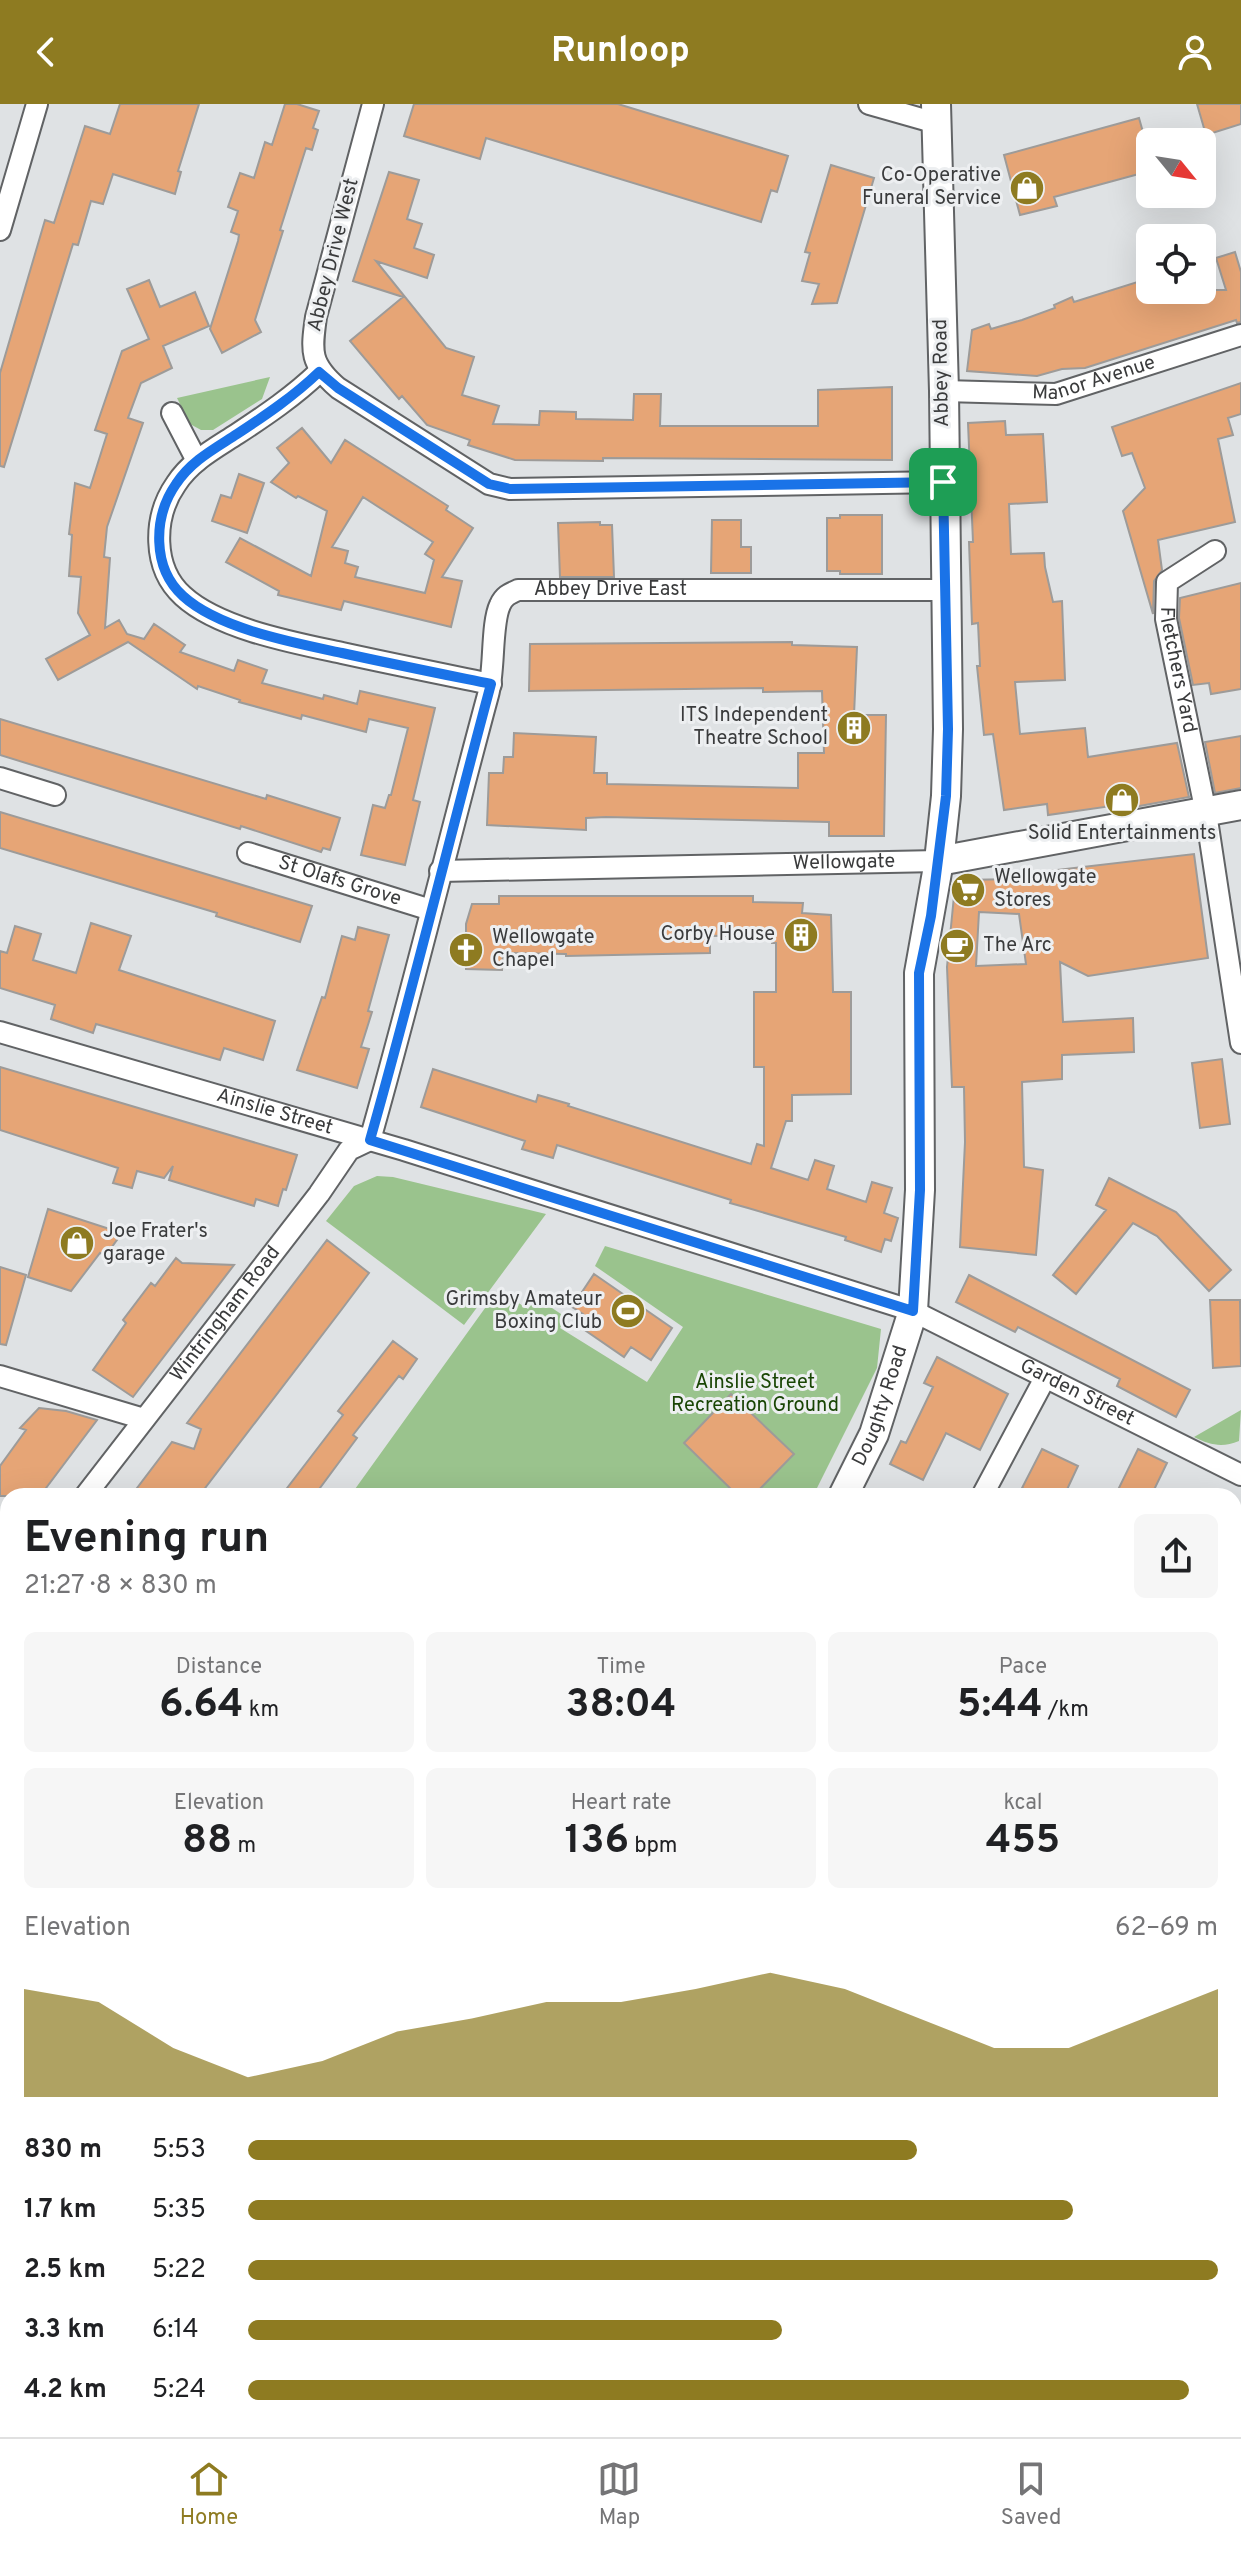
<!DOCTYPE html>
<html lang="en">
<head>
<meta charset="utf-8">
<style>
	:root { --surface:#fff; --page:#f6f6f6; --text:#202124; --muted:#757577; --line:#e0e0e0; --accent:#8e7b21 }
	body { margin:0; font-family:Overpass,sans-serif; background:var(--page); color:var(--text); height:100vh; display:flex; flex-direction:column; font-size:30px; white-space:nowrap }
	* { box-sizing:border-box; margin:0 }
	p { font-size:26px; color:var(--muted) }
	.icon { flex:none; width:44px; height:44px; fill:none; stroke:currentColor; stroke-width:2; stroke-linecap:round; stroke-linejoin:round }
	.map { position:relative; flex:1; overflow:hidden }
	.panel { position:absolute; left:0px; top:1384px; width:1242px; height:950px; display:flex; flex-direction:column; background:var(--surface); border-radius:24px 24px 0 0; box-shadow:0 8px 32px #0002 }
	.panel>* { flex:none }
	.needle { width:52px; rotate:120deg }
	.buttons { position:absolute; left:1136px; top:24px; display:grid; gap:16px }
	.buttons a { display:grid; place-items:center; width:80px; height:80px; border-radius:12px; background:var(--surface); box-shadow:0 8px 32px #0002; font-size:40px }
	.pin { position:absolute; display:grid; place-items:center; width:68px; height:68px; color:#fff; margin:-34px; border-radius:16px; box-shadow:0 4px 12px #0006 }
	.round { display:grid; place-items:center; flex:none; width:84px; height:84px; border-radius:12px; background:var(--page) }
	.summary { display:flex; align-items:center; justify-content:space-between; height:136px; padding:0 24px }
	h1 { font-size:44px; font-weight:700; line-height:60px }
	.stats { display:grid; grid-template-columns:repeat(3,1fr); gap:12px; height:136px; padding:8px 24px }
	.stats div { display:grid; align-content:center; border-radius:12px; background:var(--page); text-align:center }
	.stats b { font-size:40px; font-weight:700 }
	.stats small { font-size:22px; font-weight:400 }
	.stats p { font-size:22px }
	.chart { height:224px; padding:16px 24px }
	.chart p { display:flex; justify-content:space-between }
	.chart svg { width:100%; height:144px; margin-top:8px; fill:var(--accent); opacity:.7 }
	ul { padding:0 24px; list-style:none; font-size:26px }
	li { display:grid; grid-template-columns:128px 96px 1fr; align-items:center; height:60px }
	li i { height:20px; border-radius:10px; background:var(--accent) }
	header { display:flex; justify-content:space-between; align-items:center; height:104px; padding:0 24px; background:var(--accent); color:#fff; font-size:36px; font-weight:700 }
	.menu { display:flex; justify-content:space-around; align-items:center; height:112px; border-top:2px solid var(--line); background:var(--surface); font-size:22px; color:var(--muted) }
	.menu a { display:grid; justify-items:center; gap:4px }
	.menu .current { color:var(--accent) }
	.map>svg:first-child { display:block }
	.green { fill:#9ac38d }
	.building { fill:#e6a576; stroke:#9d9b99; stroke-width:2; fill-rule:evenodd }
	.lines { fill:none; stroke-linecap:round; stroke-linejoin:round }
	.street-casing { stroke:#616365; stroke-width:24 }
	.secondary-casing { stroke:#616365; stroke-width:32 }
	.highway-casing { stroke:#b8908e; stroke-width:40 }
	.street { stroke:#fff; stroke-width:20 }
	.secondary { stroke:#fff; stroke-width:28 }
	.highway { stroke:#fcbeba; stroke-width:36 }
	.route-casing { stroke:#fff; stroke-width:16 }
	.route { stroke:#1a73e8; stroke-width:10 }
	.labels { text-anchor:middle; dominant-baseline:central; stroke-width:6; stroke-linejoin:round; paint-order:stroke }
	.poi-label { font-size:20px; fill:#3a3b3c; stroke:#edeff1; text-anchor:end }
	.street-label { font-size:20px; fill:#3a3b3c; stroke:#edeff1 }
	.park-label { font-size:20px; fill:#194504; stroke:#edeff1 }
</style>
</head>
<body>
<header><svg class="icon" aria-label="back" viewBox="0 0 24 24"><path d="M15 5l-7 7 7 7"/></svg>Runloop<svg class="icon" aria-label="person" viewBox="0 0 24 24"><circle cx="12" cy="8" r="4"/><path d="M4 21q1-7 8-7t8 7"/></svg></header>
<div class="map">
<svg width="1241" height="2333" viewBox="0 0 1241 2333">
	<rect width="100%" height="100%" fill="#dfe2e4"/>
	<path class="green" d="M 270,273 L 262,295 L 213,326 L 201,326 L 190,320 L 177,294 Z
		M 377,1072 L 393,1073 L 546,1110 L 464,1221 L 326,1117 L 354,1082 Z
		M 605,1142 L 881,1225 L 877,1264 L 813,1392 L 350,1392 L 498,1186 L 528,1205 L 537,1194 L 567,1214 L 560,1224 L 647,1278 L 683,1223 L 595,1162 Z
		M 1241,1306 L 1239,1337 C 1222,1344 1210,1341 1194,1333 Z
		M 8,1867 L 8,2143 L 0,2141 L 0,1878 Z"/>
	<path class="building" d="M 120,0 L 199,0 L 178,67 L 181,68 L 175,90 L 113,70 L 103,100 L 91,97 L 78,141 L 73,140 L 4,363 L 0,362 L 0,269 L 45,116 L 54,119 L 85,22 L 110,30 Z
		M 285,0 L 297,0 L 319,7 L 313,24 L 318,26 L 312,46 L 306,44 L 280,126 L 283,127 L 255,216 L 261,228 L 222,249 L 210,225 L 238,137 L 239,131 L 231,128 L 238,107 L 228,103 L 240,69 L 254,74 L 265,38 L 272,41 Z
		M 414,0 L 618,0 L 788,52 L 777,88 L 771,86 L 761,118 L 486,34 L 480,55 L 404,32 Z
		M 1197,0 L 1241,0 L 1241,20 L 1206,31 Z
		M 1139,14 L 1150,53 L 1150,67 L 1054,93 L 1057,102 L 1020,111 L 1004,51 Z
		M 831,61 L 874,74 L 837,199 L 812,200 L 819,180 L 802,177 L 810,149 L 805,148 Z
		M 389,68 L 419,76 L 407,115 L 422,120 L 414,144 L 434,151 L 427,174 L 376,157 L 446,244 L 474,253 L 462,291 L 499,302 L 493,320 L 539,321 L 540,307 L 576,308 L 576,315 L 633,316 L 634,290 L 661,290 L 660,322 L 818,322 L 818,286 L 892,283 L 892,356 L 603,354 L 603,357 L 515,356 L 468,341 L 470,336 L 427,321 L 402,292 L 399,295 L 350,237 L 403,193 L 353,177 Z
		M 1235,148 L 1241,168 L 1241,218 L 1237,219 L 1236,216 L 1085,264 L 1062,265 L 1037,272 L 967,267 L 972,226 L 989,220 L 991,225 L 1022,216 L 1055,204 L 1054,201 L 1072,193 L 1074,198 L 1150,174 L 1150,186 L 1226,186 L 1216,154 Z
		M 149,176 L 160,203 L 195,188 L 209,222 L 163,242 L 172,264 L 141,279 L 128,314 L 143,319 L 107,423 L 104,453 L 110,454 L 105,524 L 119,516 L 127,530 L 144,535 L 154,520 L 185,541 L 180,548 L 234,567 L 238,556 L 267,566 L 262,579 L 323,595 L 324,591 L 357,600 L 360,587 L 435,604 L 413,696 L 420,698 L 405,761 L 361,751 L 373,701 L 385,704 L 389,691 L 391,691 L 408,624 L 369,615 L 366,628 L 302,611 L 301,615 L 239,598 L 240,596 L 198,582 L 197,585 L 128,538 L 58,576 L 46,555 L 90,531 L 78,509 L 81,473 L 69,472 L 72,431 L 69,430 L 75,379 L 90,384 L 107,330 L 95,326 L 122,247 L 149,235 L 127,185 Z
		M 1241,279 L 1241,310 L 1228,314 L 1233,331 L 1218,335 L 1235,418 L 1158,436 L 1162,466 L 1154,477 L 1153,510 L 1123,407 L 1145,384 L 1132,349 L 1122,352 L 1112,323 Z
		M 1005,317 L 1006,331 L 1043,330 L 1046,379 L 1047,398 L 1009,400 L 1011,450 L 1044,449 L 1045,463 L 1053,498 L 1062,497 L 1065,576 L 1015,578 L 1020,630 L 1085,624 L 1088,653 L 1177,639 L 1189,693 L 1112,707 L 1111,702 L 1048,711 L 1047,700 L 1004,706 L 993,630 L 984,631 L 977,562 L 980,562 L 978,519 L 972,520 L 969,438 L 973,438 L 968,319 Z
		M 302,324 L 331,359 L 345,336 L 448,402 L 446,406 L 473,424 L 442,473 L 462,477 L 451,523 L 344,497 L 341,506 L 278,491 L 279,487 L 226,458 L 240,434 L 311,472 L 327,407 L 298,392 L 296,394 L 271,378 L 289,359 L 277,344 ZM 363,393 L 433,438 L 425,450 L 434,456 L 425,489 L 355,473 L 358,463 L 345,459 L 348,447 L 332,443 Z
		M 239,370 L 264,379 L 247,429 L 212,417 L 221,391 L 231,394 Z
		M 840,411 L 882,411 L 882,470 L 840,470 L 840,467 L 827,467 L 827,414 L 840,414 Z
		M 712,416 L 741,416 L 741,443 L 751,443 L 751,469 L 711,469 Z
		M 600,418 L 600,421 L 612,421 L 614,473 L 560,473 L 558,419 Z
		M 1241,479 L 1241,585 L 1211,590 L 1209,579 L 1193,581 L 1179,514 L 1180,494 Z
		M 792,538 L 792,541 L 857,543 L 854,611 L 886,611 L 884,732 L 829,732 L 829,718 L 606,713 L 586,714 L 586,726 L 487,721 L 489,669 L 503,669 L 504,653 L 513,653 L 514,629 L 596,633 L 594,669 L 607,669 L 607,680 L 798,684 L 798,649 L 824,649 L 822,587 L 763,588 L 763,584 L 529,587 L 530,540 Z
		M 0,615 L 266,695 L 267,691 L 340,714 L 330,746 L 323,744 L 321,748 L 241,722 L 240,725 L 0,651 Z
		M 1241,632 L 1241,684 L 1215,689 L 1205,638 Z
		M 0,708 L 312,802 L 300,838 L 216,812 L 217,809 L 0,744 Z
		M 1194,750 L 1208,854 L 1088,872 L 1060,858 L 1063,918 L 1133,914 L 1134,948 L 1062,951 L 1062,975 L 1022,978 L 1024,1063 L 1043,1066 L 1036,1151 L 960,1143 L 965,1038 L 964,983 L 952,983 L 947,863 L 954,792 L 963,776 L 1015,775 L 1014,771 ZM 979,808 L 1019,810 L 1026,860 L 976,862 Z
		M 499,792 L 753,792 L 753,798 L 803,799 L 802,809 L 831,811 L 833,888 L 851,888 L 851,990 L 792,991 L 792,1017 L 786,1017 L 771,1064 L 808,1076 L 815,1056 L 834,1062 L 827,1085 L 866,1098 L 872,1078 L 892,1084 L 884,1109 L 898,1114 L 891,1137 L 885,1135 L 881,1148 L 845,1136 L 846,1133 L 748,1104 L 730,1099 L 731,1096 L 557,1041 L 553,1054 L 522,1045 L 525,1037 L 421,1003 L 433,965 L 536,998 L 538,991 L 569,1000 L 568,1002 L 751,1060 L 757,1040 L 764,1042 L 764,963 L 754,963 L 754,888 L 776,888 L 776,839 L 772,839 L 771,831 L 710,832 L 710,849 L 566,852 L 566,850 L 503,849 L 502,866 L 466,865 L 466,820 L 472,800 L 499,800 Z
		M 91,819 L 131,832 L 119,866 L 275,917 L 263,956 L 224,944 L 220,956 L 96,920 L 93,929 L 51,915 L 55,901 L 0,884 L 0,847 L 7,849 L 15,822 L 41,830 L 33,856 L 76,869 Z
		M 358,823 L 389,831 L 368,907 L 372,908 L 361,943 L 369,945 L 357,984 L 297,966 L 322,893 L 325,894 L 342,832 L 355,836 Z
		M 1222,955 L 1230,1020 L 1200,1024 L 1192,959 Z
		M 0,963 L 297,1051 L 286,1086 L 283,1085 L 278,1102 L 256,1095 L 254,1102 L 169,1076 L 173,1062 L 164,1074 L 137,1067 L 132,1084 L 113,1079 L 118,1064 L 0,1026 Z
		M 1109,1074 L 1176,1108 L 1231,1166 L 1209,1187 L 1157,1132 L 1133,1119 L 1076,1190 L 1053,1171 L 1106,1106 L 1096,1101 Z
		M 48,1105 L 122,1129 L 106,1151 L 100,1149 L 71,1187 L 28,1173 Z
		M 327,1136 L 369,1169 L 342,1205 L 199,1392 L 131,1392 L 172,1338 L 194,1345 L 201,1325 L 187,1319 Z
		M 176,1154 L 182,1159 L 234,1161 L 133,1293 L 93,1266 L 126,1219 L 123,1216 L 151,1179 L 155,1182 Z
		M 0,1163 L 26,1171 L 6,1241 L 0,1240 Z
		M 594,1170 L 672,1224 L 651,1256 L 631,1243 L 624,1253 L 576,1220 L 583,1210 L 572,1203 Z
		M 969,1171 L 1190,1286 L 1176,1313 L 1117,1282 L 1120,1275 L 1018,1223 L 1015,1228 L 956,1198 Z
		M 1210,1196 L 1240,1196 L 1241,1262 L 1213,1264 Z
		M 393,1237 L 417,1255 L 403,1275 L 399,1272 L 353,1331 L 357,1334 L 314,1392 L 281,1392 L 343,1311 L 338,1307 Z
		M 937,1253 L 1008,1290 L 980,1346 L 946,1329 L 923,1376 L 890,1360 L 901,1337 L 906,1339 L 933,1283 L 924,1279 Z
		M 731,1290 L 794,1350 L 753,1392 L 738,1392 L 684,1339 Z
		M 39,1304 L 66,1307 L 97,1316 L 40,1392 L 0,1392 L 0,1362 L 26,1326 L 20,1324 Z
		M 1042,1345 L 1078,1362 L 1064,1392 L 1037,1392 L 1022,1384 Z
		M 1138,1345 L 1167,1359 L 1151,1392 L 1115,1392 Z"/>
	<g class="lines">
		<g class="street-casing">
			<g id="street">
				<path d="M 373,0 L 316,213 C 311,248 310,260 338,284 L 489,380 L 510,385 L 943,378"/>
				<path d="M 869,0 L 936,19"/>
				<path d="M 0,126 L 37,0"/>
				<path d="M 319,268 C 294,292 266,311 237,330 C 214,345 191,357 176,380 C 153,413 152,464 183,492 C 219,525 295,539 342,549 C 392,560 442,570 491,580"/>
				<path id="s1" d="M 944,287 L 1056,290 L 1241,231"/>
				<path d="M 172,309 L 197,357"/>
				<path id="s2" d="M 1215,447 L 1167,478 L 1166,515 L 1206,709 L 1241,939"/>
				<path d="M 0,674 L 55,691"/>
				<path id="s3" d="M 248,749 L 431,806"/>
				<path id="s4" d="M 440,767 L 939,757"/>
				<path id="s5" d="M 0,928 L 404,1046 L 913,1207 L 1241,1371"/>
				<path id="s6" d="M 370,1036 C 412,888 448,739 488,591 C 495,566 491,520 500,501 C 504,492 509,490 518,486 L 945,486"/>
				<path d="M 0,1272 L 144,1315"/>
				<path id="s7" d="M 85,1392 L 319,1090 L 349,1046 L 370,1036"/>
				<path d="M 982,1392 L 1045,1274"/>
				<path d="M 0,1504 L 8,1494"/>
				<path d="M 1234,2164 L 1241,2152"/>
				<path d="M 1078,2333 L 1087,2326"/>
			</g>
		</g>
		<g class="secondary-casing">
			<g id="secondary">
				<path d="M 939,757 L 1241,701"/>
				<path id="s8" d="M 843,1392 L 874,1330 L 913,1207 L 920,1086 L 919,869 L 939,757 L 946,692 L 948,625 L 944,287 L 936,0"/>
				<path d="M 1234,1911 L 1241,1919"/>
			</g>
		</g>
		<g class="highway-casing">
			<path id="highway" d="M 0,2176 L 8,2178
				M 515,2326 L 540,2333"/>
		</g>
		<use href="#street" class="street"/>
		<use href="#secondary" class="secondary"/>
		<use href="#highway" class="highway"/>
	</g>
	<g class="lines">
		<g class="route-casing">
			<path id="route" d="M 319,268 L 338,284 L 489,380 L 510,385 L 943,378 L 948,625 L 946,692 L 931,812 L 919,869 L 920,1086 L 913,1207 L 370,1036 C 413,885 450,732 491,580 C 442,570 392,560 342,549 C 295,539 219,525 183,492 C 152,464 153,413 176,380 C 191,357 214,345 237,330 C 266,311 294,292 319,268 Z"/>
		</g>
		<use href="#route" class="route"/>
	</g>
	<defs>
		<g id="shop-disc" transform="scale(1.8)"><circle r="9.5" fill="#8e7b21" stroke="#edeff1"/><path d="M-5-2.5h2.3a2.7 3.5 0 0 1 5.4 0H5L5.5 6h-11ZM-1.5-2.5h3a1.5 2.3 0 0 0-3 0Z" fill="#fff"/></g>
		<g id="building-disc" transform="scale(1.8)"><circle r="9.5" fill="#8e7b21" stroke="#edeff1"/><path d="M-4-6H4V6H1V3H-1V6H-4ZM-2.5-4.3h1.7v1.8h-1.7ZM.8-4.3h1.7v1.8H.8ZM-2.5-1h1.7V.8h-1.7ZM.8-1h1.7V.8H.8Z" fill="#fff"/></g>
		<g id="supermarket-disc" transform="scale(1.8)"><circle r="9.5" fill="#8e7b21" stroke="#edeff1"/><path d="M-6-5.5h2.5l.6 2H6L4.5 2H-2.5L-4.4-4H-6ZM-1.5 3.2a1.3 1.3 0 1 0 .1 0ZM3 3.2a1.3 1.3 0 1 0 .1 0Z" fill="#fff"/></g>
		<g id="cafe-disc" transform="scale(1.8)"><circle r="9.5" fill="#8e7b21" stroke="#edeff1"/><path d="M-5.5-4.5H6V0H3Q3 3.5 0 3.5H-2.5Q-5.5 3.5-5.5 0ZM3-3.2v2h1.7v-2ZM-6 4.5H4V6H-6Z" fill="#fff"/></g>
		<g id="church-disc" transform="scale(1.8)"><circle r="9.5" fill="#8e7b21" stroke="#edeff1"/><path d="M-1.2-6h2.4v3.5h3.3v2.4h-3.3V6h-2.4V-.1h-3.3v-2.4h3.3Z" fill="#fff"/></g>
		<g id="stadium-disc" transform="scale(1.8)"><circle r="9.5" fill="#8e7b21" stroke="#edeff1"/><path d="M0-5a6.5 5 0 1 0 0 10a6.5 5 0 1 0 0-10ZM-3.5-1.8h7v3.6h-7Z" fill="#fff"/></g>
	</defs>
	<g fill-rule="evenodd">
		<use href="#shop-disc" x="1027" y="84"/>
		<use href="#building-disc" x="854" y="624"/>
		<use href="#shop-disc" x="1122" y="696"/>
		<use href="#supermarket-disc" x="968" y="786"/>
		<use href="#building-disc" x="801" y="831"/>
		<use href="#cafe-disc" x="957" y="842"/>
		<use href="#church-disc" x="466" y="846"/>
		<use href="#shop-disc" x="77" y="1139"/>
		<use href="#stadium-disc" x="628" y="1207"/>
	</g>
	<g class="labels">
		<g class="poi-label">
			<text x="1001" y="72">Co-Operative<tspan x="1001" dy="23">Funeral Service</tspan></text>
			<text x="828" y="612">ITS Independent<tspan x="828" dy="23">Theatre School</tspan></text>
			<text x="1122" y="730" text-anchor="middle">Solid Entertainments</text>
			<text x="994" y="774" text-anchor="start">Wellowgate<tspan x="994" dy="23">Stores</tspan></text>
			<text x="775" y="831">Corby House</text>
			<text x="492" y="834" text-anchor="start">Wellowgate<tspan x="492" dy="23">Chapel</tspan></text>
			<text x="983" y="842" text-anchor="start">The Arc</text>
			<text x="103" y="1128" text-anchor="start">Joe Frater's<tspan x="103" dy="23">garage</tspan></text>
			<text x="602" y="1196">Grimsby Amateur<tspan x="602" dy="23">Boxing Club</tspan></text>
		</g>
		<g class="street-label">
			<text transform="translate(334 151) rotate(-76)">Abbey Drive West</text>
			<text transform="translate(942 269) rotate(-91)">Abbey Road</text>
			<text stroke="none"><textPath href="#s1" startOffset="152">Manor Avenue</textPath></text>
			<text stroke="none"><textPath href="#s6" startOffset="668">Abbey Drive East</textPath></text>
			<text stroke="none"><textPath href="#s2" startOffset="146">Fletchers Yard</textPath></text>
			<text stroke="none"><textPath href="#s4" startOffset="404">Wellowgate</textPath></text>
			<text stroke="none"><textPath href="#s3" startOffset="96">St Olafs Grove</textPath></text>
			<text stroke="none"><textPath href="#s5" startOffset="286">Ainslie Street</textPath></text>
			<text stroke="none"><textPath href="#s7" startOffset="230">Wintringham Road</textPath></text>
			<text stroke="none"><textPath href="#s5" startOffset="1138">Garden Street</textPath></text>
			<text stroke="none"><textPath href="#s8" startOffset="98">Doughty Road</textPath></text>
		</g>
		<g class="park-label">
			<text x="755" y="1279">Ainslie Street<tspan x="755" dy="23">Recreation Ground</tspan></text>
		</g>
	</g>
</svg>
<div class="buttons">
<a><svg class="needle" viewBox="-14 -14 28 28"><path d="M0-13l5 13h-10z" fill="#e53935"/><path d="M0 13l5-13h-10z" fill="#757577"/></svg></a>
<a><svg class="icon" aria-label="locate" viewBox="0 0 24 24"><circle cx="12" cy="12" r="6"/><path d="M12 2v4M12 18v4M2 12h4M18 12h4"/></svg></a>
</div>
<div class="pin" style="left:943px;top:378px;background:#1e9e55"><svg class="icon" aria-label="arrive" viewBox="0 0 24 24"><path d="M6 21V4h12l-3 4 3 4H6"/></svg></div>
<section class="panel">
<div class="summary"><div><h1>Evening run</h1><p>21:27 · 8 × 830 m</p></div><a class="round"><svg class="icon" aria-label="share" viewBox="0 0 24 24"><path d="M12 15V3M7 8l5-5 5 5M5 13v7h14v-7"/></svg></a></div>
<div class="stats">
<div><p>Distance</p><b>6.64<small> km</small></b></div>
<div><p>Time</p><b>38:04</b></div>
<div><p>Pace</p><b>5:44<small> /km</small></b></div>
</div>
<div class="stats">
<div><p>Elevation</p><b>88<small> m</small></b></div>
<div><p>Heart rate</p><b>136<small> bpm</small></b></div>
<div><p>kcal</p><b>455</b></div>
</div>
<div class="chart"><p><span>Elevation</span>62–69 m</p>
<svg viewBox="0 0 160 44" preserveAspectRatio="none"><path d="M0 44V11L10 15L20 29L30 38L40 33L50 24L60 20L70 15L80 15L90 11L100 6L110 11L120 20L130 29L140 29L150 20L160 11V44z"/></svg>
</div>
<ul>
<li><b>830 m</b>5:53<i style="width:69%"></i></li>
<li><b>1.7 km</b>5:35<i style="width:85%"></i></li>
<li><b>2.5 km</b>5:22<i style="width:100%"></i></li>
<li><b>3.3 km</b>6:14<i style="width:55%"></i></li>
<li><b>4.2 km</b>5:24<i style="width:97%"></i></li>
</ul>
</section>
</div>
<nav class="menu">
<a class="current"><svg class="icon" aria-label="home" viewBox="0 0 24 24"><path d="M3 11l9-7 9 7M6 9v11h12V9"/></svg>Home</a>
<a><svg class="icon" aria-label="map" viewBox="0 0 24 24"><path d="M3 6l6-2 6 2 6-2v14l-6 2-6-2-6 2zM9 4v14M15 6v14"/></svg>Map</a>
<a><svg class="icon" aria-label="saved" viewBox="0 0 24 24"><path d="M7 4h10v16l-5-4-5 4z"/></svg>Saved</a>
</nav>
</body>
</html>
